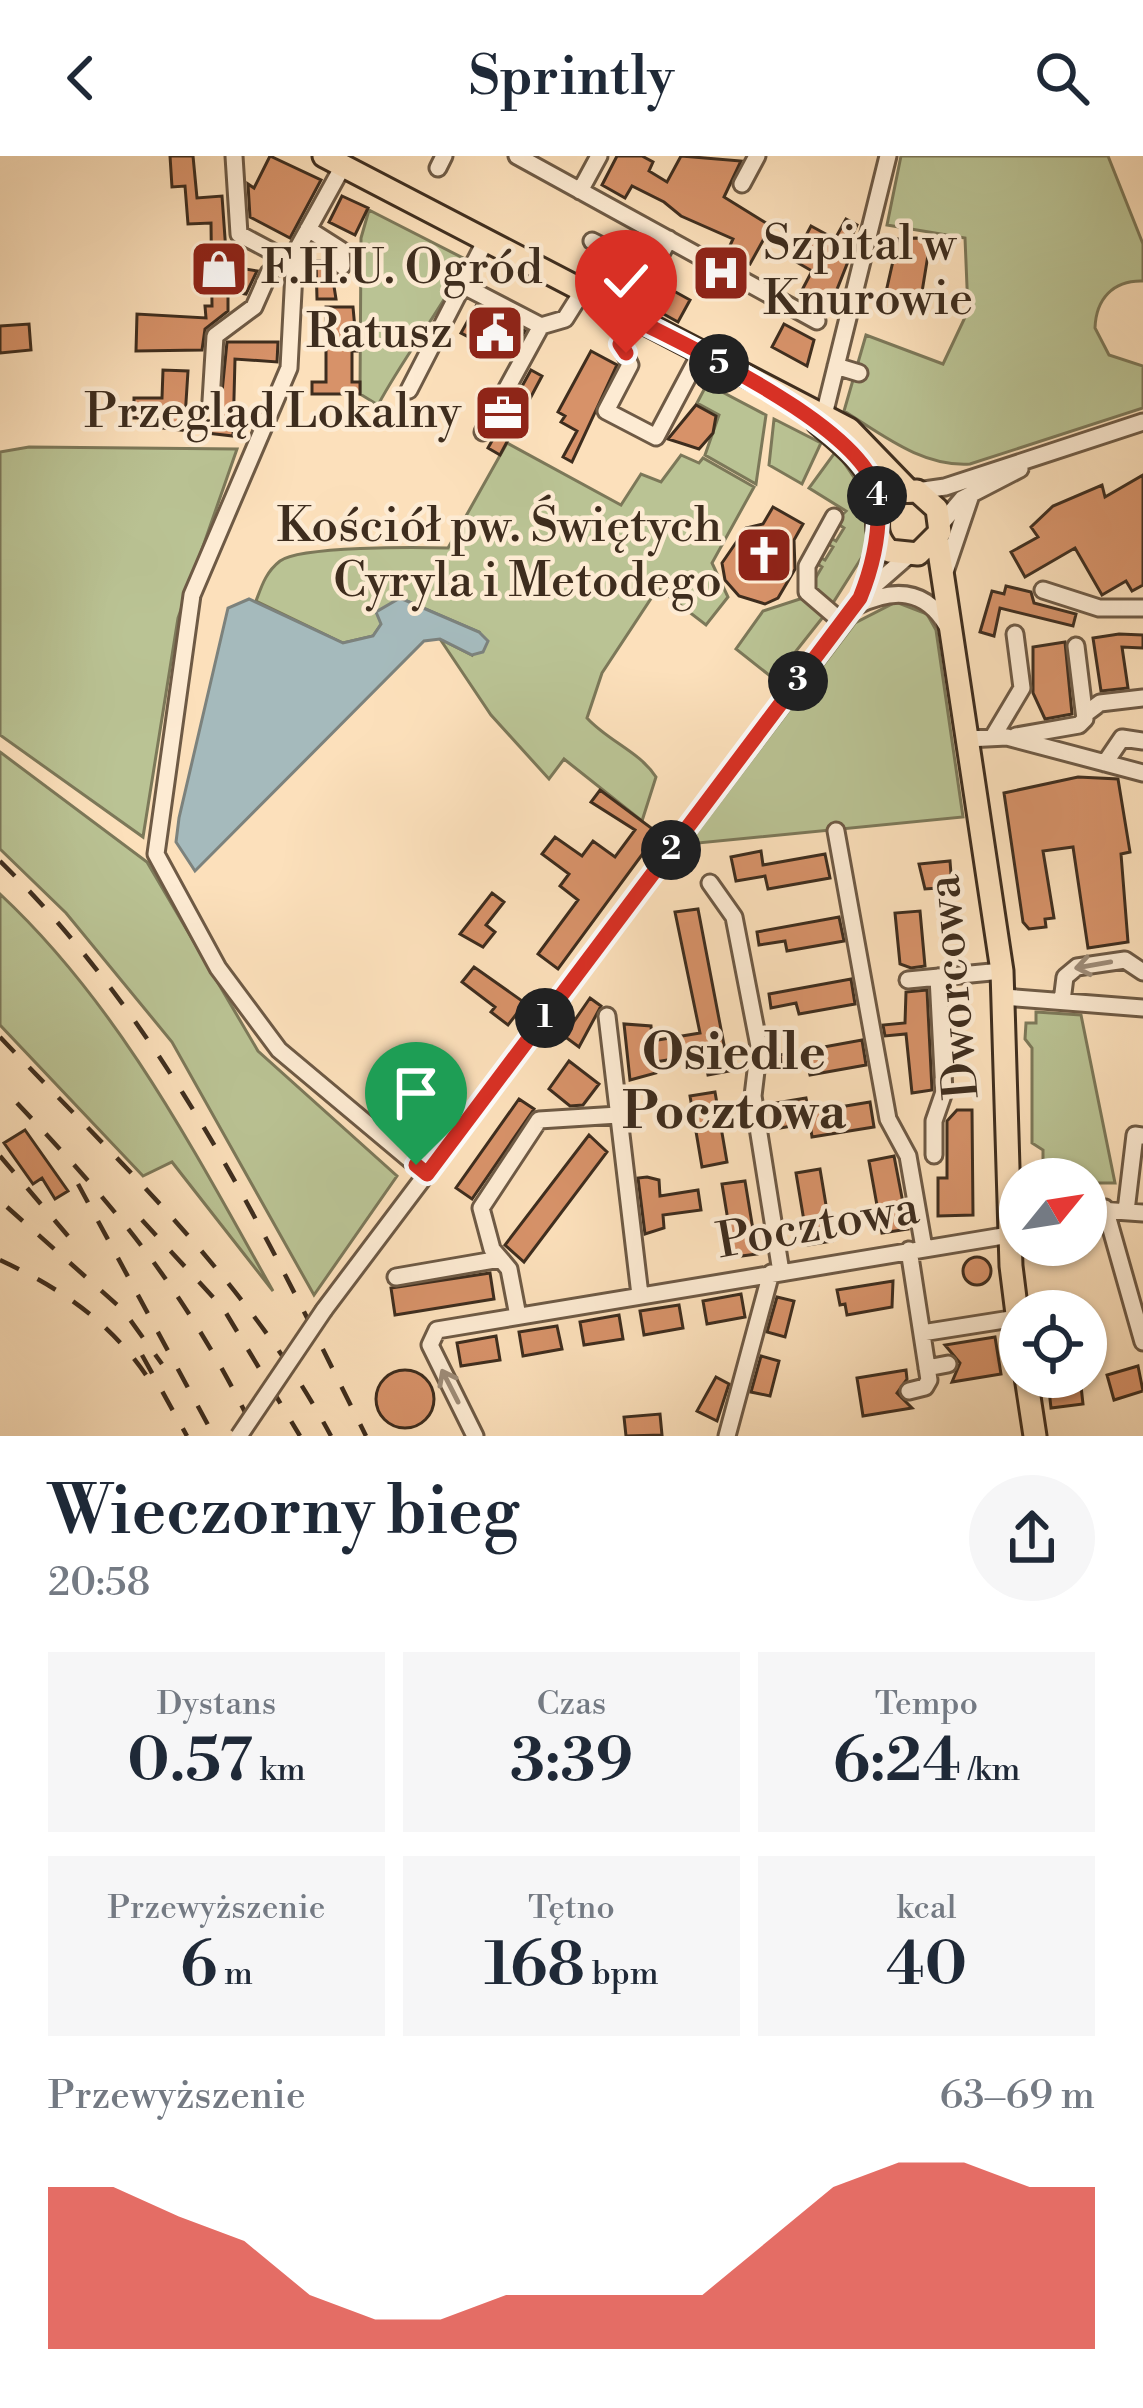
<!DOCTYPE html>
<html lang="pl">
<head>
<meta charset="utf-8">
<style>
	:root { --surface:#fff; --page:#f6f6f7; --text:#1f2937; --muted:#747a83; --accent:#d93025 }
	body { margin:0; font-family:"Libre Bodoni",serif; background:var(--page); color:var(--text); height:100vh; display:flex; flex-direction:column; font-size:45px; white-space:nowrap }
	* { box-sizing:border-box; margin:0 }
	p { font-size:39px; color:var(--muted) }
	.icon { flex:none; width:66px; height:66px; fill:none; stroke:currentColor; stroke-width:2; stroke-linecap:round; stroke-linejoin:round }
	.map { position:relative; height:1280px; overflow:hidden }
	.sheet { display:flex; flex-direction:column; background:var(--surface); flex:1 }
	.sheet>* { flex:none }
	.needle { width:78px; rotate:60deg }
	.controls { position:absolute; left:999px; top:1002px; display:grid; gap:24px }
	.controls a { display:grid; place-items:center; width:108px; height:108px; border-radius:50%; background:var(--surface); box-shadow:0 3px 9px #0004; font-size:60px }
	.pin { position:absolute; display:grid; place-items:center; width:102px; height:102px; color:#fff; margin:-123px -51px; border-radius:50% 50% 50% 0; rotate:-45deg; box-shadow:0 0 12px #0007 }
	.pin .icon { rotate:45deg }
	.km { position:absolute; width:60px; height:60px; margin:-30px; border-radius:50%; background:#222; color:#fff; font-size:33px; line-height:60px; text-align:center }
	.round { display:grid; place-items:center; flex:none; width:126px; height:126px; border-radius:63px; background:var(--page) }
	.head { display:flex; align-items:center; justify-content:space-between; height:204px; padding:0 48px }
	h1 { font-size:66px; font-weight:600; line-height:90px }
	.stats { display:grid; grid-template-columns:repeat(3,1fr); gap:18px; height:204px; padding:12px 48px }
	.stats div { display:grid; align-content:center; border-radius:0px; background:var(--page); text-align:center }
	.stats b { font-size:60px; font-weight:600 }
	.stats small { font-size:33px; font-weight:400 }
	.stats p { font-size:33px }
	.chart { height:336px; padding:24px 48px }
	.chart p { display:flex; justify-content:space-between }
	.chart svg { width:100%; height:216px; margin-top:12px; fill:var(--accent); opacity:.7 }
	header { display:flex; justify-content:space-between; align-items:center; height:156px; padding:0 48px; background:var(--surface); font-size:54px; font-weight:600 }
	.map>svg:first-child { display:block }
	.green { fill:#bac394; stroke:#7c7859; stroke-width:3 }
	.water { fill:#a5babc; stroke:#7c827d; stroke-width:3 }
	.building { fill:#d79269; stroke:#3e2d1e; stroke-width:3 }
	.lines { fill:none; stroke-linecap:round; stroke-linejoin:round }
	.minor-casing { stroke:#6e5a45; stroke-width:21 }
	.major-casing { stroke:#3e2d1e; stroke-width:27 }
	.minor { stroke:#fdebd3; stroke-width:15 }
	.major { stroke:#fce0bb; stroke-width:21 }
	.rail { stroke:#3e2d1e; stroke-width:4.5; stroke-dasharray:21 21; stroke-linecap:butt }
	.minor-bridge-casing { stroke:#6e5a45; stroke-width:21; stroke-linecap:butt }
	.minor-bridge { stroke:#fdebd3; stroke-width:15 }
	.oneway { stroke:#9e8c78 }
	.route-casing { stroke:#fff; stroke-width:24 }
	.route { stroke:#d93025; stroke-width:15 }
	.labels { text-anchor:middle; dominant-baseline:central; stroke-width:9; stroke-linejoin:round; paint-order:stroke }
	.poi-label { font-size:48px; fill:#3e2d1e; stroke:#fdebd3; text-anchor:end }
	.street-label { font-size:48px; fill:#3e2d1e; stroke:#fdebd3 }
	.neighbourhood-label { font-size:51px; font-weight:bold; fill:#3e2d1e; stroke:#fdebd3 }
</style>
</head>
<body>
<header><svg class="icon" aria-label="back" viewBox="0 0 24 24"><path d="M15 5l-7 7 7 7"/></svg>Sprintly<svg class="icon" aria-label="search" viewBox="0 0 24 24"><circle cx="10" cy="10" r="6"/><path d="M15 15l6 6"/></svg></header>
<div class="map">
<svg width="1143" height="1280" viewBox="0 0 1143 1280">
	<rect width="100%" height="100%" fill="#fce0bb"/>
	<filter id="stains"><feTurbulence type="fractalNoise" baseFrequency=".00167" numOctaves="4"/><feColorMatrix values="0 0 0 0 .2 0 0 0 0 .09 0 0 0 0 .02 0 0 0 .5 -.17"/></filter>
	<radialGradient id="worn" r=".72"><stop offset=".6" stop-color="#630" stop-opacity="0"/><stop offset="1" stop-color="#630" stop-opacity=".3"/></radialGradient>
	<path class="green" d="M 901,0 L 1108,0 L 1143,88 L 1143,125 C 1113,124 1096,143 1095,172 L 1109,199 L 1143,210 L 1143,252 L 970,308 C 922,311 883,279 844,255 L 866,179 L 943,208 L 968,155 L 965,82 L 887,69 Z
		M 369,54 L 467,104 C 440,156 406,197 378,249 L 360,238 L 361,82 Z
		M 707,228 L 766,259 L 756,328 L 705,299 L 719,259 L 697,247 Z
		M 774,263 L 821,287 L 802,328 L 769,309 Z
		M 507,287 L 621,349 L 641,318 L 661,326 L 681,299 L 699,307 L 703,302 L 754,331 L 712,407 L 728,441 L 706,469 L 658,432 L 602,517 L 587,562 C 608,585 640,596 656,621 L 642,665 L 564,603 L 549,623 L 491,559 L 440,483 L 472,499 L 479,476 L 400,442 L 373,480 L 343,487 L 256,445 C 262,429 266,416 280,405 C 300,390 418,391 448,392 Z
		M 29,291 L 237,293 L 178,462 L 143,681 L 0,579 L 0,296 Z
		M 836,295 L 866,339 L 867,393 L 831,450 L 812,436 L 810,420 L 815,423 L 822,411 L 813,405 L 817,400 L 825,404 L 833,391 L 824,386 L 827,380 L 836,385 L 844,372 L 835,366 L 846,355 L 809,332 Z
		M 806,441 L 827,456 L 774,523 L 736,493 L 763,455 Z
		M 896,446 L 927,458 L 936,474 L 963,661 L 688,688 L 855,467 Z
		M 0,596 L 147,706 L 258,895 L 397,1020 L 314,1139 L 172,886 L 66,757 L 0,693 Z
		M 0,738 C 119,849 194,995 273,1135 L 172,1006 L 143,1020 L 0,869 Z
		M 1036,856 L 1081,859 L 1115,1027 L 1097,1027 L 1096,1040 L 1086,1038 L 1086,1023 L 1034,1020 L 1043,1007 L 1043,994 L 1032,987 L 1032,892 L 1025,883 L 1026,867 L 1036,867 Z"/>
	<path class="water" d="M 400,442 L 479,476 L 488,485 L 483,496 L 472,499 L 440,483 L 424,485 L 195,715 L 176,686 L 179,662 L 228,452 L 249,443 L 343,487 L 373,480 L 381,468 L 376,456 Z"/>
	<path class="building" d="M 170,0 L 193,0 L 197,42 L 222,40 L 227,110 L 257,115 L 246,138 L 228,135 L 228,155 L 205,173 L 202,194 L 136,195 L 137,158 L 206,162 L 205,150 L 212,150 L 211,67 L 188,68 L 185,30 L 172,31 Z
		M 270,0 L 321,24 L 290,82 L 250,61 L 248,28 L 254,32 Z
		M 617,0 L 642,0 L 653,6 L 649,15 L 667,26 L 681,0 L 741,5 L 724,41 L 771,70 L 750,108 L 727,96 L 733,83 L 681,60 L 664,46 L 632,30 L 625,42 L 602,29 Z
		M 342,40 L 368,52 L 355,79 L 329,66 Z
		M 846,63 L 857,69 L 847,90 L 853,93 L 828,156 L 799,140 L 812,115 L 793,104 L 811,70 L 835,83 Z
		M 916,82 L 945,87 L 943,102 L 928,99 L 921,142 L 886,136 L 898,83 Z
		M 316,105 L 330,105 L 336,143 L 317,143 Z
		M 663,129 L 690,144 L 678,166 L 651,151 Z
		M 476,150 L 525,175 L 510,202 L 461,177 Z
		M 326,151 L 353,151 L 357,195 L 352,195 L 352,226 L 360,226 L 360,238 L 312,238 L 312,226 L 326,226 Z
		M 29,168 L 31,194 L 0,197 L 0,170 Z
		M 784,168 L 814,184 L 807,210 L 772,191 Z
		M 227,186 L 278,186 L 277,206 L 235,203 L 233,280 L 162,272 L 163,262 L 134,262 L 134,242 L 162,242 L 163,214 L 188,215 L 185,262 L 219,266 Z
		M 591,195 L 617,209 L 572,306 L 563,301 L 577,275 L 561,266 L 565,260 L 558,256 Z
		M 531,214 L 542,220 L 500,299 L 488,292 Z
		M 696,249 L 716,260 L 713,277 L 699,293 L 668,283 Z
		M 1143,319 L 1143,429 L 1132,435 L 1126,425 L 1102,439 L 1075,392 L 1025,421 L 1011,396 L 1038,381 L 1031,371 L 1053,350 L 1102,329 L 1105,341 Z
		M 773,351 L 803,368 L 794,384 L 795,413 L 778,442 L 765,448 L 739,440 L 725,424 L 722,407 L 746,372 L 763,368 Z
		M 1006,430 L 1031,436 L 1034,447 L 1076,458 L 1073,470 L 1000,452 L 994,480 L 980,476 L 992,435 L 1004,438 Z
		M 1119,478 L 1143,479 L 1143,492 L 1122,491 L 1128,532 L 1101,535 L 1093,482 Z
		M 1065,486 L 1072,558 L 1045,563 L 1033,537 L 1033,491 Z
		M 1078,621 L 1118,623 L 1130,696 L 1121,698 L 1128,786 L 1088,792 L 1073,691 L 1043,695 L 1054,762 L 1045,763 L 1046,771 L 1029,773 L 1023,766 L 1004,637 Z
		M 600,634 L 658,677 L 558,813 L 538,798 L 578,744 L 560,730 L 569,718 L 542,698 L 555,681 L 582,700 L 593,685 L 615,701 L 635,674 L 591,646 Z
		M 761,695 L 763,709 L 825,698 L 830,722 L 768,733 L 765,720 L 736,725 L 731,701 Z
		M 950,705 L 952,731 L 925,733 L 919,708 Z
		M 492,737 L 504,746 L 486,769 L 495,776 L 483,791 L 460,778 Z
		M 698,753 L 729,915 L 708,919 L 704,898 L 655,906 L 656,917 L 630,924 L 624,868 L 651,870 L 652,885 L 700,877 L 675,756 Z
		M 920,755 L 925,810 L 911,812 L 900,808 L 895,757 Z
		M 839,761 L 844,785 L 787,795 L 785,785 L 759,789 L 757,776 Z
		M 474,811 L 525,847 L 508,869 L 491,856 L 495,851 L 462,826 Z
		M 851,823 L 855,848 L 799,858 L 796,847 L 771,852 L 769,838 Z
		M 927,834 L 932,934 L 912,937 L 906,878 L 885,880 L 883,869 L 905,867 L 906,836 Z
		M 590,842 L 601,850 L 579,891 L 564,880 Z
		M 862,884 L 866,909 L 810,919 L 807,908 L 782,912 L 780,899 Z
		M 569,905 L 599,928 L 583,949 L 570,950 L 549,933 Z
		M 715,936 L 727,1006 L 702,1011 L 690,940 Z
		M 806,942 L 809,956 L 870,946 L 874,971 L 812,981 L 810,967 L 780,972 L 776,947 Z
		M 519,943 L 534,953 L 472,1043 L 456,1032 Z
		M 957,954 L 972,954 L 973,1059 L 938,1060 L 938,1022 L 947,1022 L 947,965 Z
		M 25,974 L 68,1035 L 55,1043 L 42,1022 L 33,1028 L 4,987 Z
		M 589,979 L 607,996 L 524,1106 L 505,1089 Z
		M 894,1000 L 908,1073 L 882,1077 L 869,1005 Z
		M 820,1013 L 832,1085 L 808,1089 L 796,1017 Z
		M 647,1021 L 659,1024 L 660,1040 L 698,1034 L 701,1054 L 663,1059 L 664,1072 L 645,1078 L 638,1022 Z
		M 745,1025 L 757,1098 L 734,1101 L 722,1028 Z
		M963 1115a14 14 0 1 1 28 0a14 14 0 1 1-28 0Z
		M 490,1117 L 494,1143 L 395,1159 L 391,1132 Z
		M 893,1125 L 892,1151 L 847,1159 L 845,1148 L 840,1149 L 837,1134 Z
		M 741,1138 L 745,1161 L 707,1168 L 703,1145 Z
		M 777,1141 L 794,1145 L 785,1181 L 767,1176 Z
		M 679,1149 L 683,1172 L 644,1179 L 640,1155 Z
		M 619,1159 L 623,1183 L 584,1189 L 580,1166 Z
		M 557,1170 L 562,1193 L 523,1200 L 519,1176 Z
		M 496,1180 L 500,1204 L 461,1210 L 457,1187 Z
		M 995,1181 L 1001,1218 L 952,1226 L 960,1207 L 945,1189 Z
		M 761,1200 L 779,1205 L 770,1240 L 751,1236 Z
		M 1138,1210 L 1143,1235 L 1114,1244 L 1107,1219 Z
		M 906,1214 L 907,1223 L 897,1237 L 912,1252 L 863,1260 L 857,1222 Z
		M376 1243a29 29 0 1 1 58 0a29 29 0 1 1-58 0Z
		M 716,1221 L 729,1228 L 717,1265 L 697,1255 Z
		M 1080,1221 L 1083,1248 L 1051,1252 L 1048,1225 Z
		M 660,1258 L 662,1279 L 626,1280 L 624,1261 Z"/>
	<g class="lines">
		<g class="minor-casing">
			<path id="minor" d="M 234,0 L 239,78 L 288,104
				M 517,0 L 817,165
				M 438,12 L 444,0
				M 742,28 L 757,0
				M 580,35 L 599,0
				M 308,73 L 341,94 L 342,110
				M 592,85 L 652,116
				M 295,97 L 289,212 L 192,439 L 156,698 L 218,812 L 279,894 L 427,1018
				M 462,129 L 541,170 L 565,163 L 582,136
				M 628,160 L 669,83
				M 633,162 L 620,187 L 630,209 L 606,255 L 656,281 L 700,198
				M 836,210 L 859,217
				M 409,234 L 486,84
				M 211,245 L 215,180 L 254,151 L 269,117 L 295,97 L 343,10
				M 824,259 L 888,0
				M 483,276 L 541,170
				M 917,335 L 945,331 L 1143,266
				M 834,361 L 807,410 L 807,436 L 842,466
				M 941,368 L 962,343 L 1020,313
				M 946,413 L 971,339
				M 863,434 L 875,403 L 877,379
				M 1043,434 L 1099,452 L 1143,452
				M 856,450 C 893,432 925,432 947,470
				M 1088,556 L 1100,547 L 1143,542
				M 994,579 L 1022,532 L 1015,478
				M 1016,580 L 1079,569 L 1085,563 L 1076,490
				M 967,583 L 1007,581 L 1143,617
				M 1105,607 L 1122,582 L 1143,585
				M 836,675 L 888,963 L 908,1000 L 924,1092
				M 710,727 L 734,761 L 759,890 L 753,940 L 781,1116
				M 908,824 L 1002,815
				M 1004,841 L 1143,852
				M 1062,845 L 1065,821 L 1077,811 L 1125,804 L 1143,816
				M 607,860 L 640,1139
				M 934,999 L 934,965 L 944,936 L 938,821
				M 1105,1052 L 1143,1186
				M 1086,1053 L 1143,1057
				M 1126,1055 L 1135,979 L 1143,980
				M 909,1094 L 929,1224 L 925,1231 L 909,1235
				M 396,1121 L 500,1103
				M 324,1154 L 860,442 L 908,400
				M 518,1160 L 509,1113 L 492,1093 L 481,1052 L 539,964 L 618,959
				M 922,1177 L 1017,1162
				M 927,1212 L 948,1208
				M 475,1280 L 430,1189 L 437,1174 L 1009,1079
				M 727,1280 L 771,1117"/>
		</g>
		<g class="major-casing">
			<path id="major" d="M 324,0 L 849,273 L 908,334
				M 818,267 C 839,286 874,311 878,342 C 881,364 870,375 889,395 L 918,398 L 940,376 L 937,353 L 917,335 L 896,336 L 877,353
				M 937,382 L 1002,815 L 1011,1110 L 1020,1182
				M 1026,1221 L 1035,1280"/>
		</g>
		<use href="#minor" class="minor"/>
		<use href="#major" class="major"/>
		<path class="rail" d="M 0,705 C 167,870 263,1073 366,1280
			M 0,881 C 120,1007 248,1125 331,1280
			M 17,947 C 124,1060 188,1139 257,1280
			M 0,1000 L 74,1087
			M 78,1028 L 214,1280
			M 7,1051 L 123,1154 L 162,1208
			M 142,1064 L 223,1152 L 300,1280
			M 0,1104 C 60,1132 108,1164 146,1219
			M 142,1199 L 187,1280"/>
		<g class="minor-bridge-casing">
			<path id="minor-bridge" d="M 239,1280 L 324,1154"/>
		</g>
		<use href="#minor-bridge" class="minor-bridge"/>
	</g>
	<defs><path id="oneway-shaft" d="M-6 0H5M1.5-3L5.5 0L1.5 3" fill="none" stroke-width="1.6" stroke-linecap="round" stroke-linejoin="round" transform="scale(3)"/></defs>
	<g class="oneway">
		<use href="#oneway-shaft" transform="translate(1093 809) rotate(170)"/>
		<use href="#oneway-shaft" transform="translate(450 1230) rotate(-117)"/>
	</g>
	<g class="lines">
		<g class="route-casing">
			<path id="route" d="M 416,1009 L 427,1018 L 860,442 C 873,410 880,380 878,345 C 876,276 688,191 633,162 L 620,188 L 626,197"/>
		</g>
		<use href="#route" class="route"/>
	</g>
	<defs>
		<g id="shop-square" transform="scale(3)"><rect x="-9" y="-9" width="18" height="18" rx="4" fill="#8f2418" stroke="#fdebd3"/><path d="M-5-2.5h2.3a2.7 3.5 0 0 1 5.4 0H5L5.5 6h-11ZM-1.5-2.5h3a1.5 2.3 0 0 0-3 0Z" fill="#fff"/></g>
		<g id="hospital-square" transform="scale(3)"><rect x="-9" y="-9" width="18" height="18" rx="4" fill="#8f2418" stroke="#fdebd3"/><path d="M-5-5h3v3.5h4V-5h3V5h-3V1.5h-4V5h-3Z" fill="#fff"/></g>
		<g id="civic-square" transform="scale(3)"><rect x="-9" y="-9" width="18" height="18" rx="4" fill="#8f2418" stroke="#fdebd3"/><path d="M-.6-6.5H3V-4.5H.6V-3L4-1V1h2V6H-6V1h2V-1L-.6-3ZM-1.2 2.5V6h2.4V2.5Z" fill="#fff"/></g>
		<g id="office-square" transform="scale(3)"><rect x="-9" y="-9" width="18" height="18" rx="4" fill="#8f2418" stroke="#fdebd3"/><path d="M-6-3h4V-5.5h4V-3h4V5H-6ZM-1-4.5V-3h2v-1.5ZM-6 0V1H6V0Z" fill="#fff"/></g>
		<g id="church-square" transform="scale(3)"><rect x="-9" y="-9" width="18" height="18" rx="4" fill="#8f2418" stroke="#fdebd3"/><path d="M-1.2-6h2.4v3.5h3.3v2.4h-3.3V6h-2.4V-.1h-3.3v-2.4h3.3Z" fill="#fff"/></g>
	</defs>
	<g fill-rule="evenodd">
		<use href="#shop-square" x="219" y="113"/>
		<use href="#hospital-square" x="721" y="117"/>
		<use href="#civic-square" x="495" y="177"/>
		<use href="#office-square" x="503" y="257"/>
		<use href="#church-square" x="764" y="399"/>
	</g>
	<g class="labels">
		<g class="poi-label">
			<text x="763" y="89" text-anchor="start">Szpital w<tspan x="763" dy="55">Knurowie</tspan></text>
			<text x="261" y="113" text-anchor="start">F.H.U. Ogród</text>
			<text x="453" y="177">Ratusz</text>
			<text x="461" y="257">Przegląd Lokalny</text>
			<text x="722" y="371">Kościół pw. Świętych<tspan x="722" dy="55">Cyryla i Metodego</tspan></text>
		</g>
		<g class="street-label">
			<text transform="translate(954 831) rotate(-95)">Dworcowa</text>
			<text transform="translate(818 1070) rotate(-10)">Pocztowa</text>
		</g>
		<g class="neighbourhood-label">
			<text x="734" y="898">Osiedle<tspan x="734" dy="59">Pocztowa</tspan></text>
		</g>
	</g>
	<rect width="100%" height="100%" filter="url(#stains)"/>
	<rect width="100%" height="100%" fill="url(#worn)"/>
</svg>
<div class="controls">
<a><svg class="needle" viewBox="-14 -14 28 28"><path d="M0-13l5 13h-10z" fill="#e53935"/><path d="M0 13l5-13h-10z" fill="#747a83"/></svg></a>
<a><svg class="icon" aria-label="locate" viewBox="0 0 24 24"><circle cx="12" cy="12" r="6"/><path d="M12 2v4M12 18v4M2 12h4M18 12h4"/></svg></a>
</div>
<div class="pin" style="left:416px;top:1009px;background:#1e9e55"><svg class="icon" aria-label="arrive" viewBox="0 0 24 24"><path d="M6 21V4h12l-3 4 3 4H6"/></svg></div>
<div class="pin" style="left:626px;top:197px;background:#d93025"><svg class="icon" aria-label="check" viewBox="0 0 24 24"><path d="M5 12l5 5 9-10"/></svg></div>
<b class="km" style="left:545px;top:862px">1</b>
<b class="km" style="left:671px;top:694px">2</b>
<b class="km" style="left:798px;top:525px">3</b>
<b class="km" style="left:877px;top:340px">4</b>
<b class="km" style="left:719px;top:208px">5</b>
</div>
<section class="sheet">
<div class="head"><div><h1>Wieczorny bieg</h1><p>20:58</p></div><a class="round"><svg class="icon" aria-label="share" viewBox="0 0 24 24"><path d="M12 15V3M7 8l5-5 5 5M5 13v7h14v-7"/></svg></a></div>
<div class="stats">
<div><p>Dystans</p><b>0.57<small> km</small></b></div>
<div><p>Czas</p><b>3:39</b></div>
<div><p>Tempo</p><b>6:24<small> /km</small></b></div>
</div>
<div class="stats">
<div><p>Przewyższenie</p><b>6<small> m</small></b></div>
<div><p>Tętno</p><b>168<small> bpm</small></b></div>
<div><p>kcal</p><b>40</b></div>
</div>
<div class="chart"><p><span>Przewyższenie</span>63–69 m</p>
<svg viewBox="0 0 160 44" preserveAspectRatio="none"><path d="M0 44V11L10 11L20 17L30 22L40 33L50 38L60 38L70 33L80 33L90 33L100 33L110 22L120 11L130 6L140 6L150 11L160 11V44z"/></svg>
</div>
</section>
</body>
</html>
